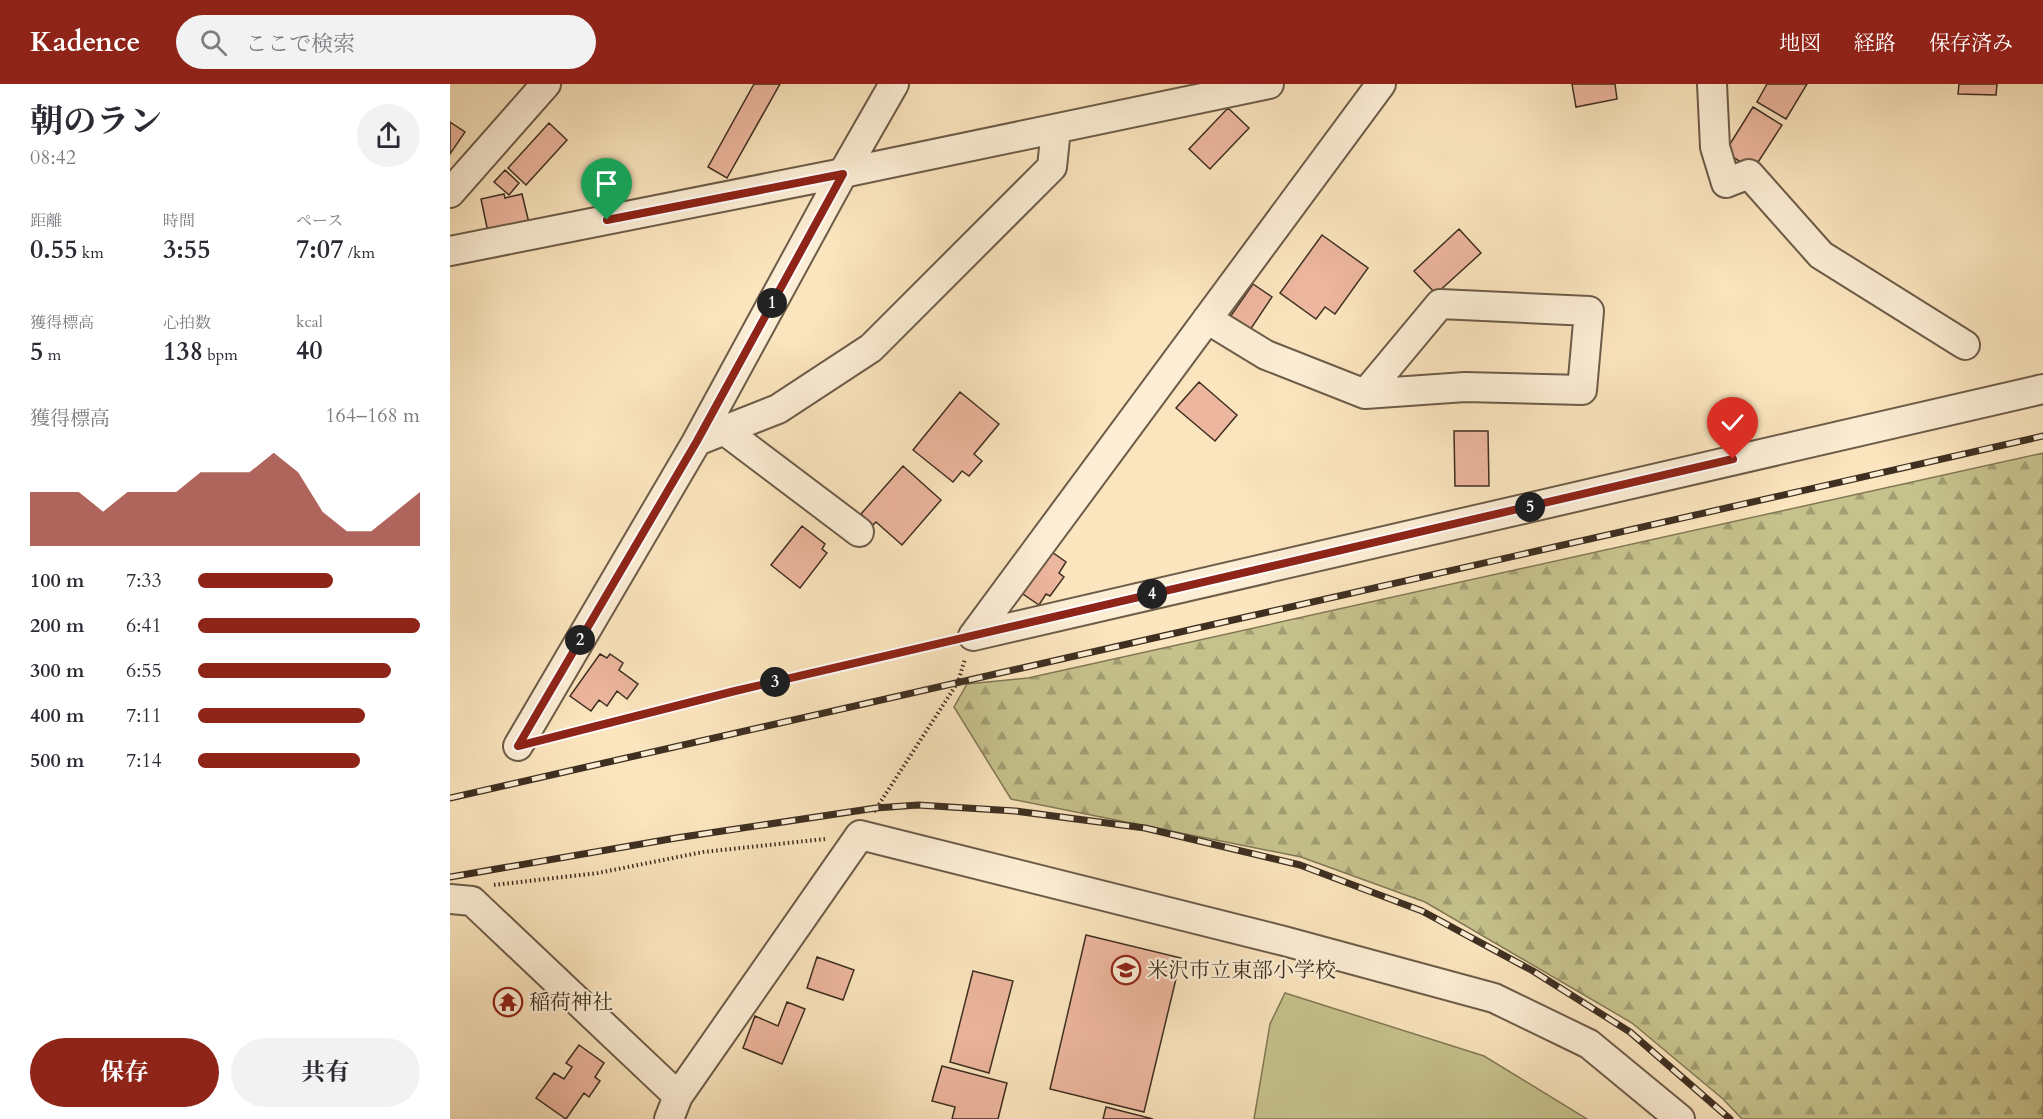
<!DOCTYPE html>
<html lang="ja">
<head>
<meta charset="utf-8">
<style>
	:root { --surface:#fff; --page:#f2f2f3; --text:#2b2b33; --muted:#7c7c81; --accent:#8f2418 }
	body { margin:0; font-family:Cardo,"Noto Serif JP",serif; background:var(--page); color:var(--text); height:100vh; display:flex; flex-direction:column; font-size:22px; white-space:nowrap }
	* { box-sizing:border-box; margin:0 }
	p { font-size:20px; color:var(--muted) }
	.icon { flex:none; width:33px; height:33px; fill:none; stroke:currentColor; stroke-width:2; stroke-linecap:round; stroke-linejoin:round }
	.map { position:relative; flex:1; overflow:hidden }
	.side { display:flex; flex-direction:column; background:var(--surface); width:450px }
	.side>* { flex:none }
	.pin { position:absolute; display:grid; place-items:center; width:51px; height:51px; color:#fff; margin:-62px -26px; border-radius:50% 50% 50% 0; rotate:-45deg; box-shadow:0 0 6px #0007 }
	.pin .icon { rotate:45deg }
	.km { position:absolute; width:30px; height:30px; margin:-15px; border-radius:50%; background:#222; color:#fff; font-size:16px; line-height:30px; text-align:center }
	.round { display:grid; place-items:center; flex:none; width:63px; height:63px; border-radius:32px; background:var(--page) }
	.overview { display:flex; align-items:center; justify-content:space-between; height:102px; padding:0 30px }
	h1 { font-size:33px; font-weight:700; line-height:45px }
	.figures { display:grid; grid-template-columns:repeat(3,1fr); gap:9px; height:102px; padding:6px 30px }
	.figures div { display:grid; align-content:center }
	.figures b { font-size:26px; font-weight:700 }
	.figures small { font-size:16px; font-weight:400 }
	.figures p { font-size:16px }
	.chart { height:168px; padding:12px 30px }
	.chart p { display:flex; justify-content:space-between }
	.chart svg { width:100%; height:108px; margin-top:6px; fill:var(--accent); opacity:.7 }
	.cta { display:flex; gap:12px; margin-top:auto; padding:12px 30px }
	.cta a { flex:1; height:69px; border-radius:36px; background:var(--accent); color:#fff; font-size:24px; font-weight:700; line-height:69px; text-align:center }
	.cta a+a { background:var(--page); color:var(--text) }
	ul { padding:0 30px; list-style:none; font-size:20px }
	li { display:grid; grid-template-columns:96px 72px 1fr; align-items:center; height:45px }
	li i { height:15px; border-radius:8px; background:var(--accent) }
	header { display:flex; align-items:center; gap:36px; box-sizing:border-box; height:84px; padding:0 30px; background:var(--accent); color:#fff }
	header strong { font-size:28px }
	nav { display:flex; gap:33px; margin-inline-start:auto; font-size:21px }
	.search { width:420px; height:54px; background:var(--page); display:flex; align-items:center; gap:15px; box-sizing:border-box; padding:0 21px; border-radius:33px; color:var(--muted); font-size:22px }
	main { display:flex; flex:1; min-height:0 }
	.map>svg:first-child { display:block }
	.grass { fill:#c6c28c; stroke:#827856; stroke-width:1.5 }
	.forest { fill:url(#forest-firs); stroke:#827856; stroke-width:1.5 }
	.building { fill:#edb69e; stroke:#3e2f21; stroke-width:1.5 }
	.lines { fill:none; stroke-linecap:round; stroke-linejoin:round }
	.minor-casing { stroke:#6d5c48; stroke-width:32 }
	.path { stroke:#3e2f21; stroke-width:4; stroke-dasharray:1.5 3; stroke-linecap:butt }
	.minor { stroke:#fceed5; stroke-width:28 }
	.rail-casing { stroke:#3e2f21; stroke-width:7 }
	.rail { stroke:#fceed5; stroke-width:4.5; stroke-dasharray:14; stroke-linecap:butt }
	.route-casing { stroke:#fff; stroke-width:12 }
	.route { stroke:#8f2418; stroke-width:8 }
	.labels { text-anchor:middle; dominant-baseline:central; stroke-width:4.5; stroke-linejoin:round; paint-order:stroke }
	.poi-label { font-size:21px; fill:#3e2f21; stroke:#fceed5; text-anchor:start }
</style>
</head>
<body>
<header>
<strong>Kadence</strong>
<div class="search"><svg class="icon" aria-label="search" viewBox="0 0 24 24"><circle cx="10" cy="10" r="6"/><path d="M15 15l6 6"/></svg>ここで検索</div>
<nav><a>地図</a><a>経路</a><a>保存済み</a></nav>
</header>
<main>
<section class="side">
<div class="overview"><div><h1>朝のラン</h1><p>08:42</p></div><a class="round"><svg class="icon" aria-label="share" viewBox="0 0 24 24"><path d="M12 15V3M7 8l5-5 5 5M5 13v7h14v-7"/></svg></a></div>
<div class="figures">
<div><p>距離</p><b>0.55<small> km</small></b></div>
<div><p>時間</p><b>3:55</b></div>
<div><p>ペース</p><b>7:07<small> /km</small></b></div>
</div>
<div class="figures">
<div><p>獲得標高</p><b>5<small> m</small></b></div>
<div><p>心拍数</p><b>138<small> bpm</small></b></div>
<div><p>kcal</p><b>40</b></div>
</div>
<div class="chart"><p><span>獲得標高</span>164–168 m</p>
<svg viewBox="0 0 160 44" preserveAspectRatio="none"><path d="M0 44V22L10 22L20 22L30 30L40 22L50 22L60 22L70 14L80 14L90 14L100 6L110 14L120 30L130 38L140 38L150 30L160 22V44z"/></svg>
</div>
<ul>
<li><b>100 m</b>7:33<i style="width:61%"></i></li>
<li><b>200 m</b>6:41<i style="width:100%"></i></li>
<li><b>300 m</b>6:55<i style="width:87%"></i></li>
<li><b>400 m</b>7:11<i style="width:75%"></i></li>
<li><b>500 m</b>7:14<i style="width:73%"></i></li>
</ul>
<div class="cta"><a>保存</a><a>共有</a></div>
</section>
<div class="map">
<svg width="1593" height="1035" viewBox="0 0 1593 1035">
	<defs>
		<pattern id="forest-firs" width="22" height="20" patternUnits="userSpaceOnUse" patternTransform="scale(1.5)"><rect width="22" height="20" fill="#c6c28c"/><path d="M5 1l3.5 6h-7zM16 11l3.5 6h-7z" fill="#a29e72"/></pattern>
	</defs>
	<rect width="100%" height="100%" fill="#fbe5be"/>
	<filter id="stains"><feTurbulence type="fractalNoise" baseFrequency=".00333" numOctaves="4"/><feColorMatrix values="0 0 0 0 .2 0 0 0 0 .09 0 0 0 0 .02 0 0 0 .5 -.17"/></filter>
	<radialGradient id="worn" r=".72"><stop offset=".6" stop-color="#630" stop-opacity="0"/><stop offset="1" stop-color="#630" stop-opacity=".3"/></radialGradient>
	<path class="grass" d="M 835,909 L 1034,972 L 1137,1035 L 804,1035 L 820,940 Z"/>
	<path class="forest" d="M 1593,369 L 1593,1035 L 1292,1035 L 1273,1015 L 1182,939 L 975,818 L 851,773 L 561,715 L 504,623 L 517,600 L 578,594 Z"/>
	<path class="building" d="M 304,0 L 330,0 L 277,94 L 258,83 Z
		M 1122,0 L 1165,0 L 1167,15 L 1126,23 Z
		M 1317,0 L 1357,0 L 1336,35 L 1307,18 Z
		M 1509,0 L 1547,0 L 1546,11 L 1508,10 Z
		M 1303,23 L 1332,41 L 1303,86 L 1275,68 Z
		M 778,24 L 799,44 L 760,85 L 739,65 Z
		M 0,38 L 15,48 L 0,70 Z
		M 99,39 L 117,56 L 76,101 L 58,84 Z
		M 55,86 L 69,99 L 59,111 L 44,98 Z
		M 54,110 L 55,114 L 72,110 L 79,139 L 38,148 L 31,115 Z
		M 1009,145 L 1031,169 L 986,210 L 964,187 Z
		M 872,151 L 918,184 L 885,230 L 875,223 L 866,235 L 830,209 Z
		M 803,200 L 822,213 L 800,246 L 780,233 Z
		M 749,298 L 787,331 L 765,357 L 726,324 Z
		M 510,308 L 549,340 L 524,370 L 532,377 L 519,392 L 512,387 L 503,398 L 463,366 Z
		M 1004,347 L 1038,347 L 1039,402 L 1005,402 Z
		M 453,382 L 491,416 L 452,461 L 426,438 L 423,441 L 411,430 Z
		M 352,442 L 375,460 L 372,465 L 377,469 L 350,504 L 321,481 Z
		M 599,466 L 616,478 L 609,489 L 614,493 L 600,512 L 596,510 L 589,521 L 570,508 Z
		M 150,570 L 157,574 L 160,570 L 173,579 L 169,586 L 188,600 L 177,615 L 167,607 L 157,622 L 149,616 L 141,627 L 120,612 Z
		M 636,851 L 731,874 L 694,1028 L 600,1005 Z
		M 367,873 L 404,886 L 393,916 L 357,904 Z
		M 523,887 L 563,897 L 539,989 L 500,978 Z
		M 337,918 L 355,925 L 332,980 L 293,964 L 305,932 L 328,942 Z
		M 129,961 L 154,979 L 145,993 L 150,997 L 139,1013 L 134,1009 L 116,1035 L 86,1014 L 104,989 L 114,995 L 122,983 L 116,979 Z
		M 492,982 L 557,999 L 548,1035 L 502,1035 L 505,1023 L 482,1017 Z
		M 656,1023 L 703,1035 L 653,1035 Z"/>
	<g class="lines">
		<g class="minor-casing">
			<path id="minor" d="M 1262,0 L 1265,63 L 1276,99 L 1299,90 L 1371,171 L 1515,261
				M 0,109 L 96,0
				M 0,167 L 393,89 L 819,0
				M 757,235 L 816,271 L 915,310 L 990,220 L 1139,227 L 1132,306 L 1015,303 L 915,310
				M 274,346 L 409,448
				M 247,357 L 328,325 L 421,264 L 602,83 L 606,45
				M 523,552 L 1593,305
				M 523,552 L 931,0
				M 68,662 L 247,357 L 393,89 L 444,0
				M 0,815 L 22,817 L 228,1012
				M 219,1035 L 228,1012 L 410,751 L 834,857 L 1044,914 L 1139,960 L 1230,1035"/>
		</g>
		<path class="path" d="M 104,653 L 285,607 L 499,558
			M 424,728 L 508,598 L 515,575
			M 44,801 L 148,789 L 253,768 L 375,755"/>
		<use href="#minor" class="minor"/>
		<g class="rail-casing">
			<path id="rail" d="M 0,714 L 1593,352
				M 0,793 L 226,754 L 426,724 L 468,721 L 565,727 L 695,744 L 850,781 L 972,827 L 1083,887 L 1180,948 L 1280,1035"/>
		</g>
		<use href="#rail" class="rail"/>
	</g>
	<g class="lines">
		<g class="route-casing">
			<path id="route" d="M 157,136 L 393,90 L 247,357 L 68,662 L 285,607 L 1283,375"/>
		</g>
		<use href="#route" class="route"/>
	</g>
	<defs>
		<g id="school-ring" transform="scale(1.5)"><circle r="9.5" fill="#fceed5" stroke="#8f2418" stroke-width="1.5"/><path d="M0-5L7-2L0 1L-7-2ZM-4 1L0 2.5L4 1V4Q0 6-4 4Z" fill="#8f2418"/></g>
		<g id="temple-ring" transform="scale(1.5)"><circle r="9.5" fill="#fceed5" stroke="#8f2418" stroke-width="1.5"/><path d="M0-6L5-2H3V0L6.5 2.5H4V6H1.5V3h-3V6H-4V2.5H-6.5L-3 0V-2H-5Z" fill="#8f2418"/></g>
	</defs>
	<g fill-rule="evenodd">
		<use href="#school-ring" x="676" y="886"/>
		<use href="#temple-ring" x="58" y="918"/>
	</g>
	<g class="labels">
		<g class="poi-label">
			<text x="697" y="886">米沢市立東部小学校</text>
			<text x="79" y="918">稲荷神社</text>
		</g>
	</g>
	<rect width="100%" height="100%" filter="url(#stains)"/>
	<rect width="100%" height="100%" fill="url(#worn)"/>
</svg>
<div class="pin" style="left:157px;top:136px;background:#1e9e55"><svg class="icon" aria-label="arrive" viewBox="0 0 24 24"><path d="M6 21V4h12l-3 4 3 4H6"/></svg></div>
<div class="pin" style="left:1283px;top:375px;background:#d93025"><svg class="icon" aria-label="check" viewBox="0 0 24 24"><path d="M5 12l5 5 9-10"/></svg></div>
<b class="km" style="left:322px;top:219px">1</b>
<b class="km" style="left:130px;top:556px">2</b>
<b class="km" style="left:325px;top:598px">3</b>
<b class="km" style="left:702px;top:510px">4</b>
<b class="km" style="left:1080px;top:423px">5</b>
</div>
</main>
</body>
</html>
